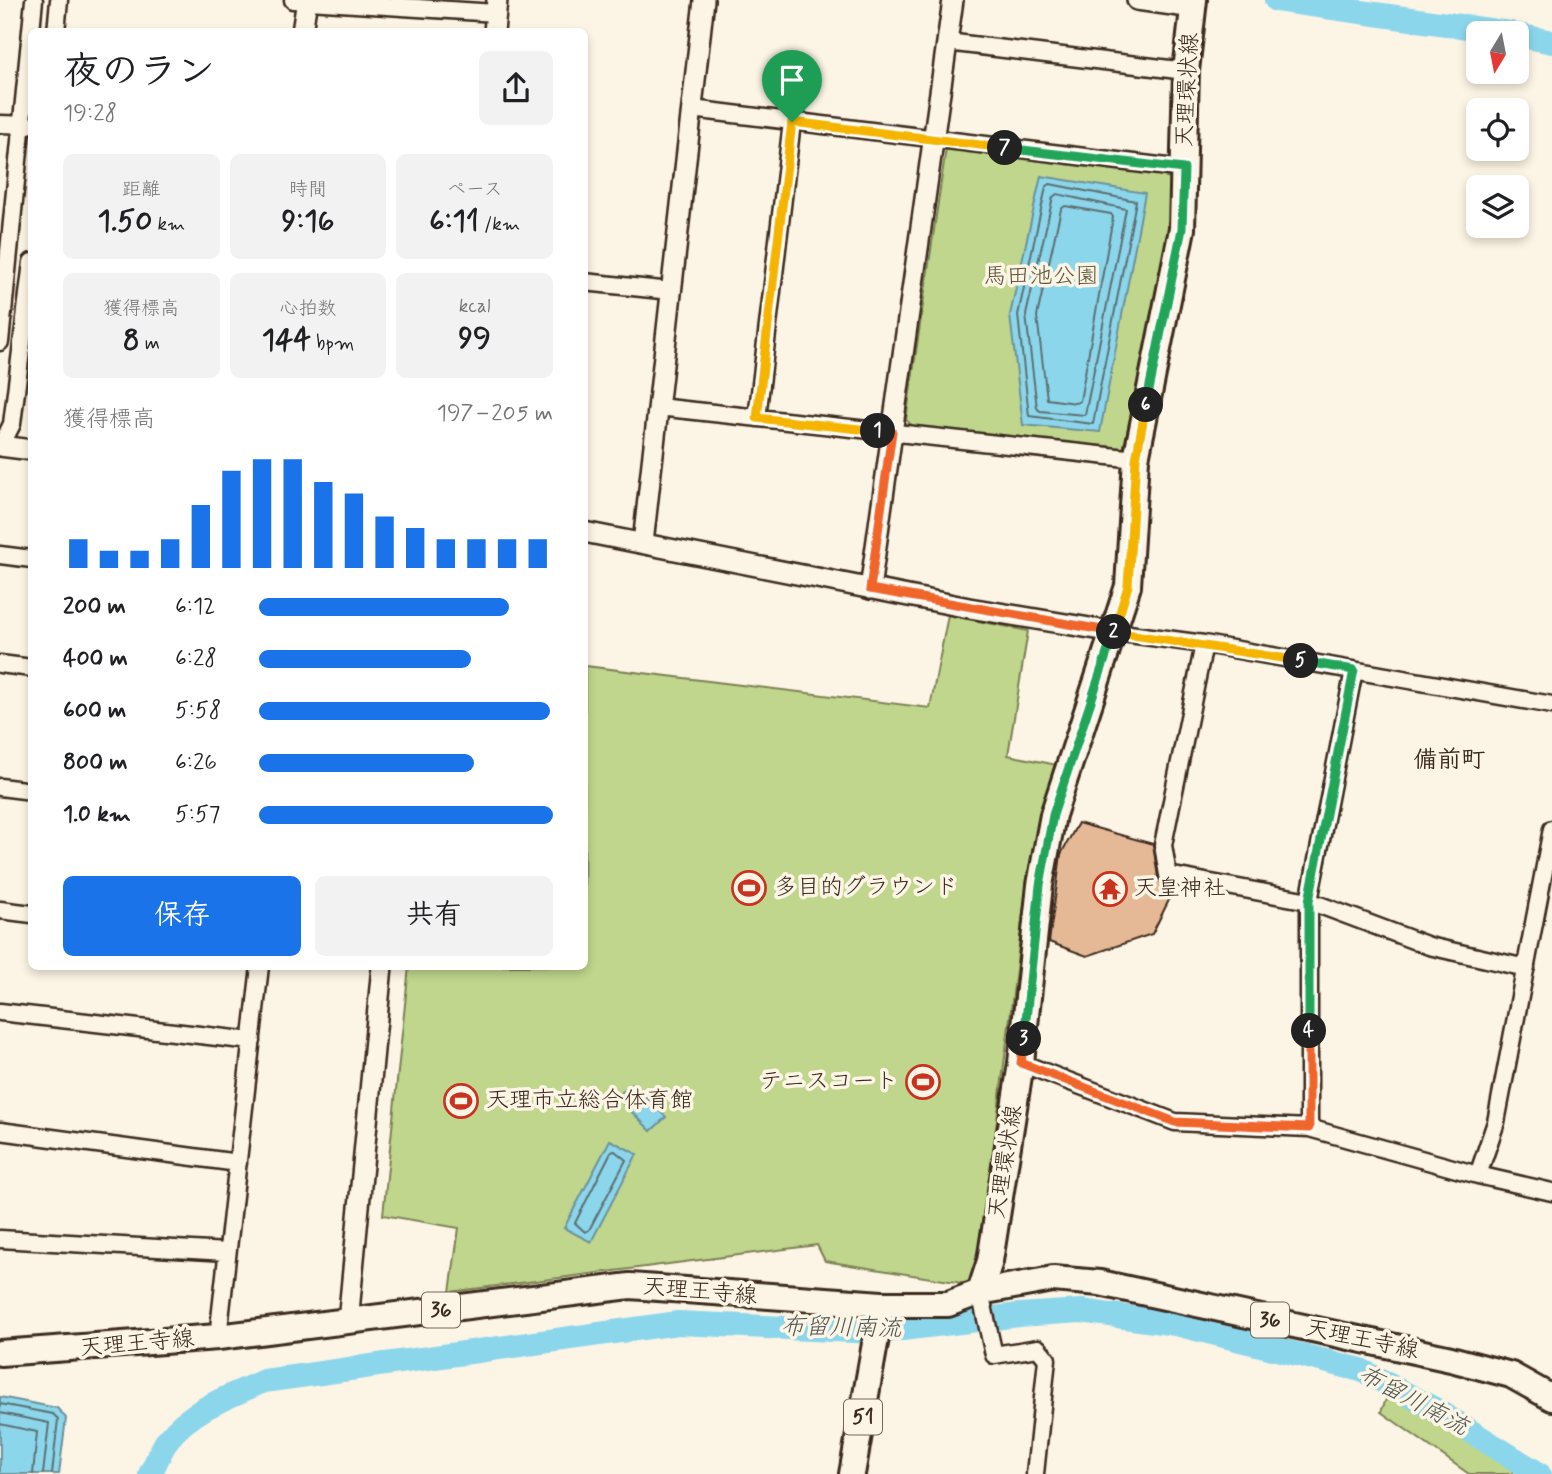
<!DOCTYPE html>
<html lang="ja">
<head>
<meta charset="utf-8">
<style>
	:root { --surface:#fff; --page:#f2f2f2; --text:#202124; --muted:#757577; --accent:#1a73e8 }
	body { margin:0; font-family:Mynerve,"Klee One",sans-serif; background:var(--page); color:var(--text); height:100vh; display:flex; flex-direction:column; font-size:26px; white-space:nowrap }
	* { box-sizing:border-box; margin:0 }
	p { font-size:23px; color:var(--muted) }
	.icon { flex:none; width:38px; height:38px; fill:none; stroke:currentColor; stroke-width:2; stroke-linecap:round; stroke-linejoin:round }
	.map { position:relative; flex:1; overflow:hidden }
	.side { position:absolute; left:28px; top:28px; width:560px; height:942px; display:flex; flex-direction:column; background:var(--surface); border-radius:10px; box-shadow:0 4px 10px #0003 }
	.side>* { flex:none }
	.needle { width:46px; rotate:190deg }
	.buttons { position:absolute; left:1466px; top:21px; display:grid; gap:14px }
	.buttons a { display:grid; place-items:center; width:63px; height:63px; border-radius:10px; background:var(--surface); box-shadow:0 4px 10px #0003; font-size:35px }
	.pin { position:absolute; display:grid; place-items:center; width:60px; height:60px; color:#fff; margin:-72px -30px; border-radius:50% 50% 50% 0; rotate:-45deg; box-shadow:0 0 7px #0007 }
	.pin .icon { rotate:45deg }
	.km { position:absolute; width:35px; height:35px; margin:-18px; border-radius:50%; background:#222; color:#fff; font-size:19px; line-height:35px; text-align:center }
	.round { display:grid; place-items:center; flex:none; width:74px; height:74px; border-radius:10px; background:var(--page) }
	.headline { display:flex; align-items:center; justify-content:space-between; height:119px; padding:0 35px }
	h1 { font-size:38px; font-weight:700; line-height:52px }
	.stats { display:grid; grid-template-columns:repeat(3,1fr); gap:10px; height:119px; padding:7px 35px }
	.stats div { display:grid; align-content:center; border-radius:10px; background:var(--page); text-align:center }
	.stats b { font-size:30px; font-weight:700 }
	.stats small { font-size:19px; font-weight:400 }
	.stats p { font-size:19px }
	.chart { height:196px; padding:14px 35px }
	.chart p { display:flex; justify-content:space-between }
	.chart svg { width:100%; height:126px; margin-top:7px; stroke:var(--accent); stroke-width:6 }
	.action { display:flex; gap:14px; margin-top:auto; padding:14px 35px }
	.action a { flex:1; height:80px; border-radius:10px; background:var(--accent); color:#fff; font-size:28px; font-weight:700; line-height:80px; text-align:center }
	.action a+a { background:var(--page); color:var(--text) }
	ul { padding:0 35px; list-style:none; font-size:23px }
	li { display:grid; grid-template-columns:112px 84px 1fr; align-items:center; height:52px }
	li i { height:18px; border-radius:9px; background:var(--accent) }
	.map>svg:first-child { display:block }
	.green { fill:#bfd68c; stroke:#7d8055; stroke-width:2 }
	.water { fill:#8cd6ec; stroke:#6c919a; stroke-width:2 }
	.lines { fill:none; stroke-linecap:round; stroke-linejoin:round }
	.shore { stroke:#5b6f70; stroke-width:2 }
	.river { stroke:#8cd6ec; stroke-width:24 }
	.building { fill:#e5b996; stroke:#3b2a1e; stroke-width:2 }
	.minor-casing { stroke:#3b2a1e; stroke-width:21 }
	.tertiary-casing { stroke:#3b2a1e; stroke-width:24 }
	.primary-casing { stroke:#3b2a1e; stroke-width:30 }
	.minor { stroke:#fcf5e5; stroke-width:16 }
	.tertiary { stroke:#fcf5e5; stroke-width:19 }
	.primary { stroke:#fcf5e5; stroke-width:24 }
	.split-1-casing { stroke:#fff; stroke-width:14 }
	.split-2-casing { stroke:#fff; stroke-width:14 }
	.split-3-casing { stroke:#fff; stroke-width:14 }
	.split-4-casing { stroke:#fff; stroke-width:14 }
	.split-5-casing { stroke:#fff; stroke-width:14 }
	.split-6-casing { stroke:#fff; stroke-width:14 }
	.split-7-casing { stroke:#fff; stroke-width:14 }
	.split-8-casing { stroke:#fff; stroke-width:14 }
	.split-1 { stroke:#f5b400; stroke-width:9 }
	.split-2 { stroke:#f0652b; stroke-width:9 }
	.split-3 { stroke:#22a559; stroke-width:9 }
	.split-4 { stroke:#f0652b; stroke-width:9 }
	.split-5 { stroke:#22a559; stroke-width:9 }
	.split-6 { stroke:#f5b400; stroke-width:9 }
	.split-7 { stroke:#22a559; stroke-width:9 }
	.split-8 { stroke:#f5b400; stroke-width:9 }
	.labels { text-anchor:middle; dominant-baseline:central; stroke-width:7; stroke-linejoin:round; paint-order:stroke }
	.shield { fill:#fcf5e5; stroke:#75675a; stroke-width:2 }
	.shield-label { font-size:21px; font-weight:bold; fill:#3b2a1e }
	.street-label { font-size:23px; fill:#3b2a1e; stroke:#fcf5e5 }
	.park-label { font-size:23px; fill:#5c553a; stroke:#fcf5e5 }
	.poi-label { font-size:23px; fill:#3b2a1e; stroke:#fcf5e5; text-anchor:start }
	.neighbourhood-label { font-size:24px; font-weight:bold; fill:#3b2a1e; stroke:#fcf5e5 }
	.water-label { font-size:24px; font-style:italic; fill:#4f5552; stroke:#fcf5e5 }
</style>
</head>
<body>
<div class="map">
<svg width="1552" height="1474" viewBox="0 0 1552 1474">
	<rect width="100%" height="100%" fill="#fcf5e5"/>
	<filter id="ink" filterUnits="userSpaceOnUse"><feTurbulence type="fractalNoise" baseFrequency=".0143" numOctaves="2"/><feDisplacementMap in="SourceGraphic" scale="14" xChannelSelector="R" yChannelSelector="G"/><feConvolveMatrix kernelMatrix="1 2 1 2 8 2 1 2 1" color-interpolation-filters="sRGB"/></filter>
	<g filter="url(#ink)">
		<path class="green" d="M 946,148 L 1166,174 L 1166,178 L 1175,180 L 1167,236 L 1124,447 L 1117,452 L 916,429 L 906,420 Z
			M 948,615 L 1028,631 L 1008,755 L 1057,765 L 1029,867 L 978,1270 L 968,1284 L 825,1261 L 817,1245 L 450,1292 L 459,1228 L 383,1215 L 409,966 L 584,966 L 585,666 L 930,708 Z
			M 1389,1392 L 1469,1432 L 1512,1459 L 1516,1462 L 1512,1474 L 1469,1474 L 1381,1412 Z"/>
		<path class="water" d="M 1041,176 L 1145,193 L 1100,432 L 1023,425 L 1010,315 Z
			M 632,1083 L 666,1117 L 651,1131 L 617,1097 Z
			M 610,1140 L 637,1154 L 591,1242 L 564,1228 Z
			M 0,1397 L 57,1408 L 66,1418 L 59,1474 L 0,1474 Z"/>
		<g class="lines">
			<path class="shore" d="M 1050,184 L 1136,201 L 1093,424 L 1029,416 L 1018,315 L 1046,187 Z
				M 1057,194 L 1126,209 L 1085,415 L 1040,411 L 1037,408 L 1026,315 L 1053,197 Z
				M 1065,206 L 1111,214 L 1113,217 L 1080,401 L 1076,403 L 1047,399 L 1037,316 L 1061,209 Z
				M 615,1151 L 626,1160 L 589,1230 L 585,1232 L 575,1223 L 611,1152 Z
				M 0,1404 L 53,1414 L 58,1419 L 52,1474
				M 0,1413 L 49,1423 L 43,1474
				M 0,1424 L 37,1432 L 33,1474"/>
			<path class="river" d="M 1276,0 L 1510,33
				M 1517,35 L 1552,42
				M 150,1474 C 156,1463 161,1449 168,1439 C 192,1409 230,1396 264,1381 L 678,1323 L 877,1332 L 1019,1315 L 1081,1311 L 1176,1324 L 1361,1370 L 1433,1408 L 1539,1474"/>
		</g>
		<path class="building" d="M 1078,823 L 1153,844 L 1158,877 L 1168,886 L 1170,898 L 1152,934 L 1087,956 L 1049,942 L 1061,854 Z"/>
		<g class="lines">
			<g class="minor-casing">
				<path id="minor" d="M 293,0 L 496,13
					M 56,32 L 59,0
					M 947,42 L 1186,71
					M 692,109 L 1184,169
					M 0,124 L 29,125
					M 584,282 L 671,291
					M 0,342 L 34,0
					M 658,407 L 1136,459
					M 757,418 L 792,122
					M 1,446 L 12,424 L 32,262
					M 0,555 L 32,559
					M 1114,632 L 1204,644 L 1552,705
					M 1204,644 L 1163,845 L 1168,875 L 1309,901 L 1429,946 L 1526,968
					M 0,664 L 32,668
					M 0,787 L 32,791
					M 0,910 L 32,914
					M 0,1012 L 252,1041
					M 1021,1063 L 1175,1122 L 1309,1128 L 1478,1175 L 1552,1192
					M 1309,1128 L 1309,901 L 1354,670
					M 0,1131 L 238,1163
					M 1478,1175 L 1496,1122 L 1552,829
					M 0,1239 L 227,1252
					M 980,1292 L 994,1355 L 1038,1348 L 1047,1359 L 1035,1474
					M 218,1337 L 260,966"/>
			</g>
			<g class="tertiary-casing">
				<path id="tertiary" d="M 1137,0 L 1194,8
					M 302,32 L 307,0
					M 494,32 L 497,0
					M 0,446 L 32,450
					M 584,532 L 969,608 L 1114,632
					M 643,543 L 704,0
					M 870,589 L 953,0
					M 348,1322 L 382,966"/>
			</g>
			<g class="primary-casing">
				<path id="primary" d="M 980,1292 L 990,1261 L 1021,1063 L 1040,885 L 1053,815 L 1128,586 L 1136,459 L 1182,229 L 1186,71 L 1194,0
					M 0,1353 L 218,1337 L 630,1286 L 882,1304 L 948,1304 L 980,1292 L 1053,1279 L 1100,1283 L 1451,1359 L 1511,1375 L 1552,1398
					M 852,1474 L 882,1304"/>
			</g>
			<use href="#minor" class="minor"/>
			<use href="#tertiary" class="tertiary"/>
			<use href="#primary" class="primary"/>
		</g>
	</g>
	<g class="lines" filter="url(#ink)">
		<g class="split-1-casing">
			<path id="split-1" d="M 792,122 L 757,418 L 878,431"/>
		</g>
		<g class="split-2-casing">
			<path id="split-2" d="M 878,431 L 892,432 L 870,589 L 1114,632"/>
		</g>
		<g class="split-3-casing">
			<path id="split-3" d="M 1024,1039 L 1040,885 L 1053,815 L 1114,632"/>
		</g>
		<g class="split-4-casing">
			<path id="split-4" d="M 1024,1039 L 1021,1063 L 1175,1122 L 1309,1128 L 1309,1031"/>
		</g>
		<g class="split-5-casing">
			<path id="split-5" d="M 1301,661 L 1354,670 L 1309,901 L 1309,1031"/>
		</g>
		<g class="split-6-casing">
			<path id="split-6" d="M 1146,405 L 1136,459 L 1128,586 L 1114,632 L 1301,661"/>
		</g>
		<g class="split-7-casing">
			<path id="split-7" d="M 1005,148 L 1184,169 L 1182,229 L 1146,405"/>
		</g>
		<g class="split-8-casing">
			<path id="split-8" d="M 792,122 L 1005,148"/>
		</g>
		<use href="#split-1" class="split-1"/>
		<use href="#split-2" class="split-2"/>
		<use href="#split-3" class="split-3"/>
		<use href="#split-4" class="split-4"/>
		<use href="#split-5" class="split-5"/>
		<use href="#split-6" class="split-6"/>
		<use href="#split-7" class="split-7"/>
		<use href="#split-8" class="split-8"/>
	</g>
	<defs>
		<g id="stadium-ring" transform="scale(1.75)"><circle r="9.5" fill="#fcf5e5" stroke="#c8321e" stroke-width="1.5"/><path d="M0-5a6.5 5 0 1 0 0 10a6.5 5 0 1 0 0-10ZM-3.5-1.8h7v3.6h-7Z" fill="#c8321e"/></g>
		<g id="temple-ring" transform="scale(1.75)"><circle r="9.5" fill="#fcf5e5" stroke="#c8321e" stroke-width="1.5"/><path d="M0-6L5-2H3V0L6.5 2.5H4V6H1.5V3h-3V6H-4V2.5H-6.5L-3 0V-2H-5Z" fill="#c8321e"/></g>
	</defs>
	<g fill-rule="evenodd">
		<use href="#stadium-ring" x="749" y="888"/>
		<use href="#temple-ring" x="1110" y="889"/>
		<use href="#stadium-ring" x="923" y="1082"/>
		<use href="#stadium-ring" x="461" y="1101"/>
	</g>
	<g class="labels">
		<g class="shield">
			<rect x="422" y="1292.5" width="38" height="35" rx="5"/>
			<rect x="1251" y="1302.5" width="38" height="35" rx="5"/>
			<rect x="844" y="1399.5" width="38" height="35" rx="5"/>
		</g>
		<g class="shield-label">
			<text x="441" y="1310">36</text>
			<text x="1270" y="1320">36</text>
			<text x="863" y="1417">51</text>
		</g>
		<g class="street-label">
			<text transform="translate(1188 90) rotate(-87)">天理環状線</text>
			<text transform="translate(1006 1162) rotate(-81)">天理環状線</text>
			<text transform="translate(700 1292) rotate(5)">天理王寺線</text>
			<text transform="translate(1362 1340) rotate(12)">天理王寺線</text>
			<text transform="translate(137 1344) rotate(-5)">天理王寺線</text>
		</g>
		<g class="park-label">
			<text x="1041" y="277">馬田池公園</text>
		</g>
		<g class="poi-label">
			<text x="774" y="888">多目的グラウンド</text>
			<text x="1134" y="889">天皇神社</text>
			<text x="898" y="1082" text-anchor="end">テニスコート</text>
			<text x="486" y="1101">天理市立総合体育館</text>
		</g>
		<g class="neighbourhood-label">
			<text x="1449" y="760">備前町</text>
		</g>
		<g class="water-label">
			<text transform="translate(841 1328) rotate(1)">布留川南流</text>
			<text transform="translate(1413 1401) rotate(28)">布留川南流</text>
		</g>
	</g>
</svg>
<div class="buttons">
<a><svg class="needle" viewBox="-14 -14 28 28"><path d="M0-13l5 13h-10z" fill="#e53935"/><path d="M0 13l5-13h-10z" fill="#757577"/></svg></a>
<a><svg class="icon" aria-label="locate" viewBox="0 0 24 24"><circle cx="12" cy="12" r="6"/><path d="M12 2v4M12 18v4M2 12h4M18 12h4"/></svg></a>
<a><svg class="icon" aria-label="layers" viewBox="0 0 24 24"><path d="M12 4l9 5-9 5-9-5zM3 14l9 5 9-5"/></svg></a>
</div>
<div class="pin" style="left:792px;top:122px;background:#1e9e55"><svg class="icon" aria-label="arrive" viewBox="0 0 24 24"><path d="M6 21V4h12l-3 4 3 4H6"/></svg></div>
<b class="km" style="left:878px;top:431px">1</b>
<b class="km" style="left:1114px;top:632px">2</b>
<b class="km" style="left:1024px;top:1039px">3</b>
<b class="km" style="left:1309px;top:1031px">4</b>
<b class="km" style="left:1301px;top:661px">5</b>
<b class="km" style="left:1146px;top:405px">6</b>
<b class="km" style="left:1005px;top:148px">7</b>
<section class="side">
<div class="headline"><div><h1>夜のラン</h1><p>19:28</p></div><a class="round"><svg class="icon" aria-label="share" viewBox="0 0 24 24"><path d="M12 15V3M7 8l5-5 5 5M5 13v7h14v-7"/></svg></a></div>
<div class="stats">
<div><p>距離</p><b>1.50<small> km</small></b></div>
<div><p>時間</p><b>9:16</b></div>
<div><p>ペース</p><b>6:11<small> /km</small></b></div>
</div>
<div class="stats">
<div><p>獲得標高</p><b>8<small> m</small></b></div>
<div><p>心拍数</p><b>144<small> bpm</small></b></div>
<div><p>kcal</p><b>99</b></div>
</div>
<div class="chart"><p><span>獲得標高</span>197–205 m</p>
<svg viewBox="0 0 160 44" preserveAspectRatio="none"><path d="M5 44V34M15 44V38M25 44V38M35 44V34M45 44V22M55 44V10M65 44V6M75 44V6M85 44V14M95 44V18M105 44V26M115 44V30M125 44V34M135 44V34M145 44V34M155 44V34"/></svg>
</div>
<ul>
<li><b>200 m</b>6:12<i style="width:85%"></i></li>
<li><b>400 m</b>6:28<i style="width:72%"></i></li>
<li><b>600 m</b>5:58<i style="width:99%"></i></li>
<li><b>800 m</b>6:26<i style="width:73%"></i></li>
<li><b>1.0 km</b>5:57<i style="width:100%"></i></li>
</ul>
<div class="action"><a>保存</a><a>共有</a></div>
</section>
</div>
</body>
</html>
